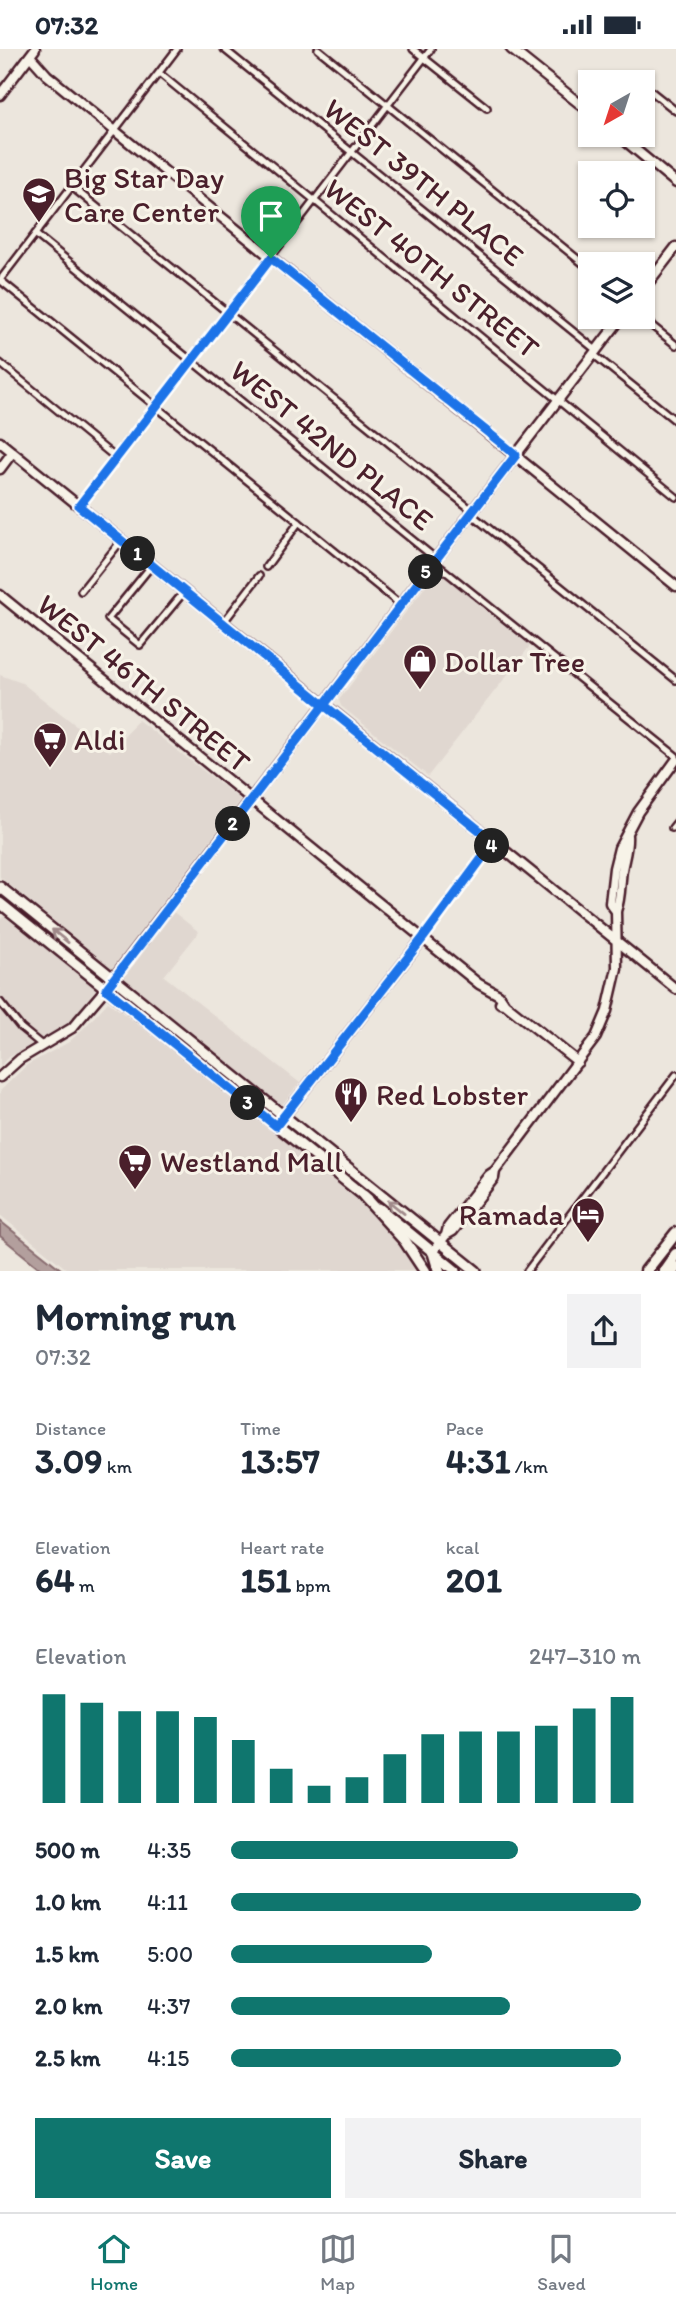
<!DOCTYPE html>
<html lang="en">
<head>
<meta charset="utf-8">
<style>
	:root { --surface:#fff; --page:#f2f2f3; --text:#1f2937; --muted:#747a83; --line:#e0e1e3; --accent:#0f766e }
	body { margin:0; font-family:Itim,sans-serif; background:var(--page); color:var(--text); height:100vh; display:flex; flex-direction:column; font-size:26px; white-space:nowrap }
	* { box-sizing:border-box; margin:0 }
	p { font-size:23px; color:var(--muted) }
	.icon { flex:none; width:38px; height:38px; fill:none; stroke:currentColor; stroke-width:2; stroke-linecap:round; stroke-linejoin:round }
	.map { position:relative; height:1222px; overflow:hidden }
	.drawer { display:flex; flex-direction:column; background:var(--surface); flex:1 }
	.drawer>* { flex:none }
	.needle { width:46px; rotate:219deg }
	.controls { position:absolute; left:578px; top:21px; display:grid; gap:14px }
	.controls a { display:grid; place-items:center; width:77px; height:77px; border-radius:0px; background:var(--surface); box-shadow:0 2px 5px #0004; font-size:35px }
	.pin { position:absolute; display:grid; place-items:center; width:60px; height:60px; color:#fff; margin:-72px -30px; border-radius:50% 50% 50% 0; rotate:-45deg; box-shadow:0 0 7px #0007 }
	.pin .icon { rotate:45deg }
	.km { position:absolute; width:35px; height:35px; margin:-18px; border-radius:50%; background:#222; color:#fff; font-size:19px; line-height:35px; text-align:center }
	.round { display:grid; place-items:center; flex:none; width:74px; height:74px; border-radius:0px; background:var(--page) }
	.headline { display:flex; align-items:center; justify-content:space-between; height:119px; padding:0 35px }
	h1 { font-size:38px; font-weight:800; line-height:52px }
	.metrics { display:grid; grid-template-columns:repeat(3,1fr); gap:10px; height:119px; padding:7px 35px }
	.metrics div { display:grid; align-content:center }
	.metrics b { font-size:35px; font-weight:800 }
	.metrics small { font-size:19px; font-weight:400 }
	.metrics p { font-size:19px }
	.chart { height:196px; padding:14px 35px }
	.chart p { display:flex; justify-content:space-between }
	.chart svg { width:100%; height:126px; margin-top:7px; stroke:var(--accent); stroke-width:6 }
	.primary-button { display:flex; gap:14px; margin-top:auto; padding:14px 35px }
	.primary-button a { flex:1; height:80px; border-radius:0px; background:var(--accent); color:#fff; font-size:28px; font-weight:800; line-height:80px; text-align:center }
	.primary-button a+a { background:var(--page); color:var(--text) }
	ul { padding:0 35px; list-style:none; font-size:23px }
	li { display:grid; grid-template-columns:112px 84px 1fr; align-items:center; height:52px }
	li i { height:18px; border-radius:9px; background:var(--accent) }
	.status { display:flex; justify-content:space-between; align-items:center; height:49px; padding:0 35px; background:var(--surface); direction:ltr }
	.status svg { height:19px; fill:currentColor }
	.tabs { display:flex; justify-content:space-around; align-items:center; height:98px; border-top:2px solid var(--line); background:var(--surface); font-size:19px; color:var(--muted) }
	.tabs a { display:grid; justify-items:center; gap:4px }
	.tabs .on { color:var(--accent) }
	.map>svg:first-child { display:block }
	.built { fill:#e0d7d0 }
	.water { fill:#b39f9d; stroke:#896c6f; stroke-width:2 }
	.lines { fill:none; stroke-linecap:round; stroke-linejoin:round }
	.street-casing { stroke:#4a1f2b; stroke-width:10 }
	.secondary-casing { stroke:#4a1f2b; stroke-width:13 }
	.primary-casing { stroke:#4a1f2b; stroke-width:14 }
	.highway-casing { stroke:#4a1f2b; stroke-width:15 }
	.street { stroke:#f7f3e8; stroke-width:5 }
	.secondary { stroke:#f7f3e8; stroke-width:8 }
	.primary { stroke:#f7f3e8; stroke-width:9 }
	.highway { stroke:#f7f3e8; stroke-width:10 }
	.oneway { stroke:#a0898a }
	.route-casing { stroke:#fff; stroke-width:14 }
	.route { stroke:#1a73e8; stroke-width:9 }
	.labels { text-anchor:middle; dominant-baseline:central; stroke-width:6; stroke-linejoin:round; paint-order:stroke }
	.poi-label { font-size:30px; fill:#4a1f2b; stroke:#f7f3e8; text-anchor:start }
	.street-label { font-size:30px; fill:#4a1f2b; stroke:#f7f3e8 }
</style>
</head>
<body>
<div class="status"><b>07:32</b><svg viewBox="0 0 49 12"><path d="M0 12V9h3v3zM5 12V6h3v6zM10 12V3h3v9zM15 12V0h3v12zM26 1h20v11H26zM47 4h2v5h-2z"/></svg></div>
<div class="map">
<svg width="676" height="1222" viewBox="0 0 676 1222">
	<rect width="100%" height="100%" fill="#ece6dd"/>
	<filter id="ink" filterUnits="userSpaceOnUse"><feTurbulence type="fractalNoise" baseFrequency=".0143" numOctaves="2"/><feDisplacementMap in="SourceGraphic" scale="14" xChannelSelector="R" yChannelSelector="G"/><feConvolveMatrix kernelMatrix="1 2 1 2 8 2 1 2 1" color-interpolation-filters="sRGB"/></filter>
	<g filter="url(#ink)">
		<path class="built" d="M 437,524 L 441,525 L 530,597 L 428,727 L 341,657 L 339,651 L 434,526 Z
			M 0,626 L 22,634 L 110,703 L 138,671 L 241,751 L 162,854 L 199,883 L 164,927 L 300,1034 L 281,1057 L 0,828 Z
			M 4,867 L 96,939 L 71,972 L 6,1010 L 0,1018 L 0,871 Z
			M 108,953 L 170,999 L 447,1221 L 68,1221 L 0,1166 L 0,1042 L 27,1016 L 69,993 L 86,977 Z"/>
		<path class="water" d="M 0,1172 L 62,1221 L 42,1221 L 0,1187 Z"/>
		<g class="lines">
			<g class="street-casing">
				<path id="street" d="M 224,0 L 596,301
					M 318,0 L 590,220
					M 413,0 L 487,59
					M 159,24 L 676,448
					M 642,35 L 676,62
					M 72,138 L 473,462
					M 35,185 L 436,510
					M 0,231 L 401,556
					M 0,231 L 177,0
					M 641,268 L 676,296
					M 593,305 L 676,372
					M 0,314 L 116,409
					M 79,457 L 431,0
					M 471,465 L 676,631
					M 434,513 L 676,707
					M 152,516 L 108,570 L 140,596 L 184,543
					M 266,518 L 299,473
					M 81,542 L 121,492
					M 223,574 L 259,527
					M 672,779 L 676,774
					M 423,889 L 494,793
					M 0,953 L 21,979 L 43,997
					M 527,1222 L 676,1026"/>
			</g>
			<g class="secondary-casing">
				<path id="secondary" d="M 511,0 L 590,63
					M 30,7 L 47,26 L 114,81 L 676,537
					M 0,46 L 35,0
					M 618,86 L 676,134
					M 642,242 L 676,198
					M 0,393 L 676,940
					M 0,420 L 12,404
					M 0,546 L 479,935 L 499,946 L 505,955
					M 616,862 L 610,854 L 614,819 L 619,799 L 638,763 L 676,711
					M 500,954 L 505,955 L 578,1013
					M 0,1028 L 20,1010 L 72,979 L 102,944 L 622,268
					M 276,1077 L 423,889
					M 446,1186 L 453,1182 L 494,1129 L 495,1122 L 596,988 L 607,962 L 617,919 L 616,862 C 621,850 620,835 622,821 C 624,809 628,799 627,786
					M 433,1202 L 446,1186 L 448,1178 L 489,1126 L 495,1122"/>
			</g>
			<g class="primary-casing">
				<path id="primary" d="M 0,838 L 476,1222
					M 0,854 L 368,1150
					M 379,1159 L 456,1222"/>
			</g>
			<g class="highway-casing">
				<path id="highway" d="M 364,1147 L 405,1192 L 425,1222
					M 433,1202 L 439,1222
					M 646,1222 L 676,1184
					M 664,1222 L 676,1205
					M 673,1222 L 676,1218"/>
			</g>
			<use href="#street" class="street"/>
			<use href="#secondary" class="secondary"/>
			<use href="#primary" class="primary"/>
			<use href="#highway" class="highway"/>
		</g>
		<defs><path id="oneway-shaft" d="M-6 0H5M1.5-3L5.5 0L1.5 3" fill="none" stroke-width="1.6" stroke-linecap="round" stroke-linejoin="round" transform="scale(1.75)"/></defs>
		<g class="oneway">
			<use href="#oneway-shaft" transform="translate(60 887) rotate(-141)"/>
			<use href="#oneway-shaft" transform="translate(396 1158) rotate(-141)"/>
		</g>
	</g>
	<g class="lines" filter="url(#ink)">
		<g class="route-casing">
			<path id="route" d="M 271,209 L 79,457 L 324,656 L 106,940 L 276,1077 L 423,889 L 494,793 L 324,656 L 516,406 L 271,209"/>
		</g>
		<use href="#route" class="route"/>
	</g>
	<defs>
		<g id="school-pin" transform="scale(1.75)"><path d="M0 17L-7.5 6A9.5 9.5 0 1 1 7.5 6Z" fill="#4a1f2b" stroke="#f7f3e8"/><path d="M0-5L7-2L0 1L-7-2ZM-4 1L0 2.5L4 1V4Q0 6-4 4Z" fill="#fff"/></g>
		<g id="shop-pin" transform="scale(1.75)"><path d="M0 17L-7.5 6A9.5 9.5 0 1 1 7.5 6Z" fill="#4a1f2b" stroke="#f7f3e8"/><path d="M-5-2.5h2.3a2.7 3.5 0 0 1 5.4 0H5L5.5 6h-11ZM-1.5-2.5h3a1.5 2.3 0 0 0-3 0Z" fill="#fff"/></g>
		<g id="supermarket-pin" transform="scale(1.75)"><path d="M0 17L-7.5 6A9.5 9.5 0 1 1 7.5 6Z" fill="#4a1f2b" stroke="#f7f3e8"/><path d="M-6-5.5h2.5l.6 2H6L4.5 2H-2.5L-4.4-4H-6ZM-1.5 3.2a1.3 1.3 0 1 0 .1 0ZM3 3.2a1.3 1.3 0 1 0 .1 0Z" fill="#fff"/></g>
		<g id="restaurant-pin" transform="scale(1.75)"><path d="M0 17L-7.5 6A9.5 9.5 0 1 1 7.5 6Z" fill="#4a1f2b" stroke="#f7f3e8"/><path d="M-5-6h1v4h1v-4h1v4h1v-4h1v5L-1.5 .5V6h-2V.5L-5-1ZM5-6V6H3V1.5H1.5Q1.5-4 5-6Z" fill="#fff"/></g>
		<g id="hotel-pin" transform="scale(1.75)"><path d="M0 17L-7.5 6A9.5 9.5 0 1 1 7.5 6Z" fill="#4a1f2b" stroke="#f7f3e8"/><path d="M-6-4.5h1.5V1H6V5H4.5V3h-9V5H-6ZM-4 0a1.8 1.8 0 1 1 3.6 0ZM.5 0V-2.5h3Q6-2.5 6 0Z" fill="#fff"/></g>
	</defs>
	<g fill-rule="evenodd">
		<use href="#school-pin" x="39" y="145"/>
		<use href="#shop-pin" x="420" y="612"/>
		<use href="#supermarket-pin" x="50" y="690"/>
		<use href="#restaurant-pin" x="351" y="1045"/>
		<use href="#supermarket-pin" x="135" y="1112"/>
		<use href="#hotel-pin" x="588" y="1165"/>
	</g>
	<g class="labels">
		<g class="poi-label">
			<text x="64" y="128">Big Star Day<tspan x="64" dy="34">Care Center</tspan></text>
			<text x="444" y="612">Dollar Tree</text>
			<text x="74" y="690">Aldi</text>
			<text x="376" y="1045">Red Lobster</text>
			<text x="160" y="1112">Westland Mall</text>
			<text x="564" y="1165" text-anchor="end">Ramada</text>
		</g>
		<g class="street-label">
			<text transform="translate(424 133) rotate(39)">WEST 39TH PLACE</text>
			<text transform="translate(432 219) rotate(39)">WEST 40TH STREET</text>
			<text transform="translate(332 396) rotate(39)">WEST 42ND PLACE</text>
			<text transform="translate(144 634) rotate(39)">WEST 46TH STREET</text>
		</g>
	</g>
</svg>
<div class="controls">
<a><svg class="needle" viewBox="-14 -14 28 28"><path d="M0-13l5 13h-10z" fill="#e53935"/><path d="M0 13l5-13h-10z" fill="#747a83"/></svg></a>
<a><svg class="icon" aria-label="locate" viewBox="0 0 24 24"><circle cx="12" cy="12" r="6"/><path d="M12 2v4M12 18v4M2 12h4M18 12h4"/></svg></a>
<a><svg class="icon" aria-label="layers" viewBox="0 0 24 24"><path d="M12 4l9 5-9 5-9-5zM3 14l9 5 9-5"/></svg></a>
</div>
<div class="pin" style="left:271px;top:209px;background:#1e9e55"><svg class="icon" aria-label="arrive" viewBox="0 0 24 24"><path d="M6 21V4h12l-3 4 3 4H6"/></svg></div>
<b class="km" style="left:138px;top:505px">1</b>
<b class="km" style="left:233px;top:775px">2</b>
<b class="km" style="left:248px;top:1054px">3</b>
<b class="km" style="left:492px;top:797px">4</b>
<b class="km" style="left:426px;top:523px">5</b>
</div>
<section class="drawer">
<div class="headline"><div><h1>Morning run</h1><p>07:32</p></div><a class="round"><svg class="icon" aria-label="share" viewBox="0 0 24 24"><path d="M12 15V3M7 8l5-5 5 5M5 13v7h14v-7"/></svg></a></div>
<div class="metrics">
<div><p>Distance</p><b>3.09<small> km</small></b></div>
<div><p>Time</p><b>13:57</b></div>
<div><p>Pace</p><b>4:31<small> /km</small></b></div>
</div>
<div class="metrics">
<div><p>Elevation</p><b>64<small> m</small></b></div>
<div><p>Heart rate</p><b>151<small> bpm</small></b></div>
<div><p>kcal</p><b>201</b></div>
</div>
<div class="chart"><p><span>Elevation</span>247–310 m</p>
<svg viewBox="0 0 160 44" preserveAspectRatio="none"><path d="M5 44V6M15 44V9M25 44V12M35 44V12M45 44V14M55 44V22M65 44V32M75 44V38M85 44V35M95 44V27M105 44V20M115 44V19M125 44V19M135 44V17M145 44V11M155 44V7"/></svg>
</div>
<ul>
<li><b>500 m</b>4:35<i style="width:70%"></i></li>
<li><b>1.0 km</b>4:11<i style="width:100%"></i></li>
<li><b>1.5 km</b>5:00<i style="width:49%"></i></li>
<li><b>2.0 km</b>4:37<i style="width:68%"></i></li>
<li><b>2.5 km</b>4:15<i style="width:95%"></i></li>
</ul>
<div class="primary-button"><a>Save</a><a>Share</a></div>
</section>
<nav class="tabs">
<a class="on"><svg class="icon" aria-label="home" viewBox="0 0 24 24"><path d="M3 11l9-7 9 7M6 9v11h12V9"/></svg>Home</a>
<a><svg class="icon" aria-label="map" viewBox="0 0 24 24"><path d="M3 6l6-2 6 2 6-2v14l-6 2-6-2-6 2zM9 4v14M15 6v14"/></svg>Map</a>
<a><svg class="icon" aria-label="saved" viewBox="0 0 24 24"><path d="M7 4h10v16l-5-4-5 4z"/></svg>Saved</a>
</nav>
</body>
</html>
